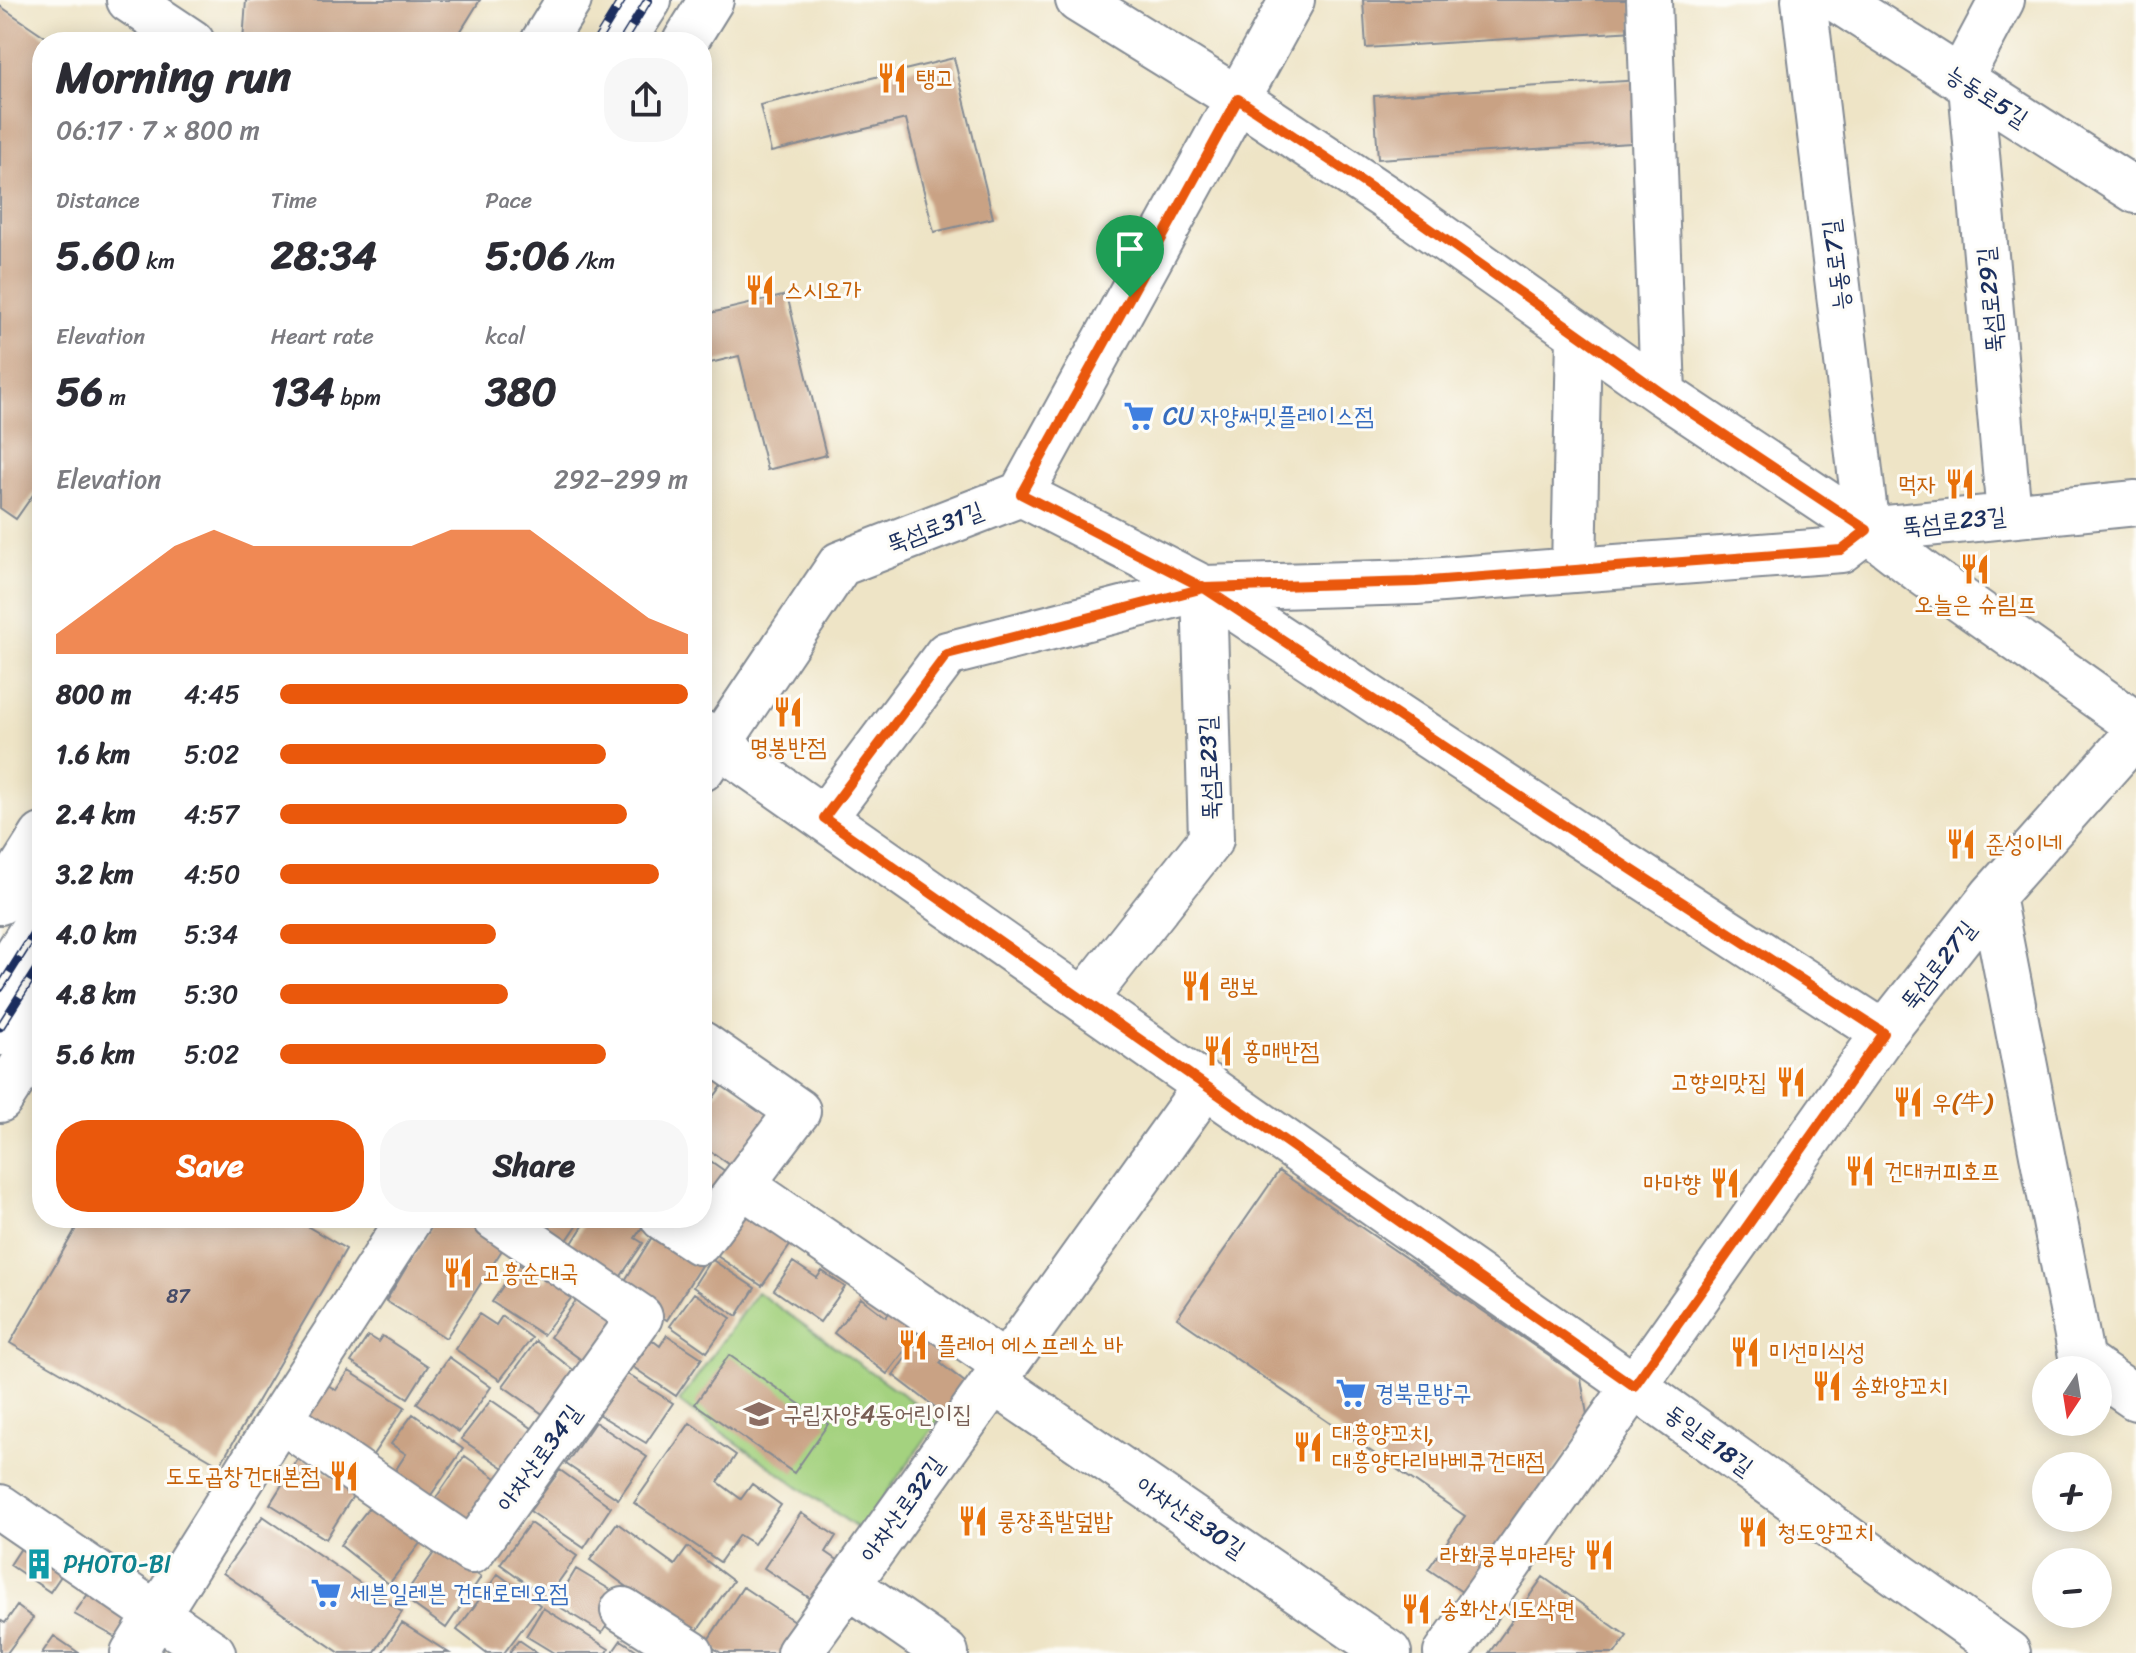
<!DOCTYPE html>
<html lang="en">
<head>
<meta charset="utf-8">
<style>
	:root { --surface:#fff; --page:#f7f7f7; --text:#2b2b33; --muted:#7c7c81; --accent:#ea580c }
	body { margin:0; font-family:Sriracha,"LXGW WenKai TC","Poor Story",sans-serif; background:var(--page); color:var(--text); height:100vh; display:flex; flex-direction:column; font-size:30px; white-space:nowrap }
	* { box-sizing:border-box; margin:0 }
	p { font-size:26px; color:var(--muted) }
	.icon { flex:none; width:44px; height:44px; fill:none; stroke:currentColor; stroke-width:2; stroke-linecap:round; stroke-linejoin:round }
	.map { position:relative; flex:1; overflow:hidden }
	.drawer { position:absolute; left:32px; top:32px; width:680px; height:1196px; display:flex; flex-direction:column; background:var(--surface); border-radius:32px; box-shadow:0 4px 20px #0003 }
	.drawer>* { flex:none }
	.needle { width:52px; rotate:192deg }
	.buttons { position:absolute; left:2032px; top:1356px; display:grid; gap:16px }
	.buttons a { display:grid; place-items:center; width:80px; height:80px; border-radius:50%; background:var(--surface); box-shadow:0 4px 20px #0003; font-size:40px }
	.pin { position:absolute; display:grid; place-items:center; width:68px; height:68px; color:#fff; margin:-82px -34px; border-radius:50% 50% 50% 0; rotate:-45deg; box-shadow:0 0 8px #0007 }
	.pin .icon { rotate:45deg }
	.round { display:grid; place-items:center; flex:none; width:84px; height:84px; border-radius:32px; background:var(--page) }
	.head { display:flex; align-items:center; justify-content:space-between; height:136px; padding:0 24px }
	h1 { font-size:44px; font-weight:700; line-height:60px }
	.stats { display:grid; grid-template-columns:repeat(3,1fr); gap:12px; height:136px; padding:8px 24px }
	.stats div { display:grid; align-content:center }
	.stats b { font-size:40px; font-weight:700 }
	.stats small { font-size:22px; font-weight:400 }
	.stats p { font-size:22px }
	.chart { height:224px; padding:16px 24px }
	.chart p { display:flex; justify-content:space-between }
	.chart svg { width:100%; height:144px; margin-top:8px; fill:var(--accent); opacity:.7 }
	.button { display:flex; gap:16px; margin-top:auto; padding:16px 24px }
	.button a { flex:1; height:92px; border-radius:32px; background:var(--accent); color:#fff; font-size:32px; font-weight:700; line-height:92px; text-align:center }
	.button a+a { background:var(--page); color:var(--text) }
	ul { padding:0 24px; list-style:none; font-size:26px }
	li { display:grid; grid-template-columns:128px 96px 1fr; align-items:center; height:60px }
	li i { height:20px; border-radius:10px; background:var(--accent) }
	.map>svg:first-child { display:block }
	.green { fill:#a4d27f; stroke:#60806e; stroke-width:2 }
	.building { fill:#c9a284 }
	.lines { fill:none; stroke-linecap:round; stroke-linejoin:round }
	.street-casing { stroke:#848a92; stroke-width:48 }
	.secondary-casing { stroke:#848a92; stroke-width:48 }
	.highway-casing { stroke:#848a92; stroke-width:48 }
	.street { stroke:#fff; stroke-width:44 }
	.secondary { stroke:#fff; stroke-width:44 }
	.highway { stroke:#fff; stroke-width:44 }
	.rail-casing { stroke:#1b2f5e; stroke-width:9 }
	.rail { stroke:#fdfcf7; stroke-width:6; stroke-dasharray:18; stroke-linecap:butt }
	.route-casing { stroke:#fff; stroke-width:16 }
	.route { stroke:#ea580c; stroke-width:10 }
	.labels { text-anchor:middle; dominant-baseline:central; stroke-width:6; stroke-linejoin:round; paint-order:stroke }
	.number-label { font-size:20px; fill:#464c68 }
	.food-label { font-size:24px; fill:#c56008; stroke:#fdfcf7; text-anchor:start }
	.street-label { font-size:24px; fill:#1b2f5e; stroke:#fdfcf7 }
	.shop-label { font-size:24px; fill:#366cbe; stroke:#fdfcf7; text-anchor:start }
	.education-label { font-size:24px; fill:#785e54; stroke:#fdfcf7; text-anchor:start }
	.culture-label { font-size:24px; fill:#0d838f; stroke:#fdfcf7; text-anchor:start }
</style>
</head>
<body>
<div class="map">
<svg width="2136" height="1653" viewBox="0 0 2136 1653">
	<rect width="100%" height="100%" fill="#fdfcf7"/>
	<filter id="ink" filterUnits="userSpaceOnUse"><feTurbulence type="fractalNoise" baseFrequency=".0125" numOctaves="2"/><feDisplacementMap in="SourceGraphic" scale="16" xChannelSelector="R" yChannelSelector="G"/><feConvolveMatrix kernelMatrix="1 2 1 2 8 2 1 2 1" color-interpolation-filters="sRGB"/></filter>
	<filter id="wash" filterUnits="userSpaceOnUse"><feTurbulence type="fractalNoise" baseFrequency=".006" numOctaves="4" result="noise"/><feDisplacementMap in="SourceGraphic" scale="32" xChannelSelector="R" yChannelSelector="G"/><feGaussianBlur stdDeviation="1.8" result="paint"/><feColorMatrix in="noise" values="0 0 0 0 0 0 0 0 0 0 0 0 0 0 0 0 0 1.4 0 .05"/><feComposite in="paint" operator="in"/></filter>
	<g filter="url(#wash)">
		<rect width="100%" height="100%" fill="#eee4c6"/>
		<path class="green" d="M 757,1292 L 939,1420 L 860,1530 L 679,1402 Z"/>
		<g id="blocks">
			<path class="building" d="M 246,0 L 480,0 L 454,42 L 243,42 Z
				M 1363,0 L 1632,0 L 1634,31 L 1366,48 Z
				M 0,6 L 53,42 L 42,42 L 42,482 L 16,519 L 0,508 Z
				M 954,58 L 993,218 L 934,232 L 906,119 L 771,152 L 760,105 Z
				M 1642,80 L 1647,142 L 1378,159 L 1374,96 Z
				M 787,295 L 826,455 L 767,470 L 739,356 L 702,365 L 702,315 Z
				M 702,1062 L 720,1074 L 702,1100 Z
				M 725,1082 L 778,1119 L 740,1172 L 702,1145 L 702,1113 Z
				M 702,1155 L 729,1174 L 702,1213 Z
				M 1279,1171 L 1581,1378 L 1588,1421 L 1468,1596 L 1428,1569 L 1465,1516 L 1177,1318 Z
				M 743,1212 L 791,1244 L 762,1286 L 714,1254 Z
				M 82,1218 L 293,1218 L 346,1249 L 220,1465 L 10,1343 Z
				M 436,1218 L 482,1218 L 509,1239 L 446,1338 L 386,1301 Z
				M 514,1218 L 582,1218 L 561,1249 Z
				M 588,1218 L 644,1218 L 647,1220 L 635,1238 L 643,1243 L 613,1288 L 564,1256 Z
				M 657,1229 L 705,1259 L 667,1320 L 619,1290 Z
				M 711,1259 L 755,1288 L 737,1316 L 693,1287 Z
				M 793,1262 L 817,1278 L 822,1271 L 845,1287 L 820,1322 L 774,1290 Z
				M 518,1264 L 545,1281 L 552,1272 L 578,1289 L 543,1335 L 492,1302 Z
				M 582,1292 L 630,1323 L 594,1369 L 550,1337 Z
				M 694,1293 L 731,1318 L 707,1352 L 670,1326 Z
				M 861,1298 L 886,1317 L 894,1306 L 922,1328 L 887,1374 L 834,1333 Z
				M 479,1314 L 496,1325 L 502,1316 L 532,1338 L 500,1380 L 455,1349 Z
				M 932,1323 L 957,1342 L 940,1363 L 975,1390 L 952,1420 L 893,1375 Z
				M 667,1335 L 702,1358 L 676,1396 L 633,1367 L 652,1340 L 660,1346 Z
				M 368,1336 L 378,1342 L 382,1336 L 428,1366 L 408,1398 L 351,1362 Z
				M 536,1341 L 585,1379 L 554,1422 L 503,1386 Z
				M 729,1355 L 828,1424 L 794,1473 L 695,1404 Z
				M 449,1357 L 491,1387 L 459,1432 L 417,1403 Z
				M 349,1371 L 405,1407 L 364,1468 L 303,1417 L 326,1384 L 336,1390 Z
				M 627,1374 L 673,1403 L 646,1443 L 598,1414 Z
				M 491,1400 L 533,1429 L 516,1476 L 461,1439 Z
				M 413,1414 L 463,1449 L 424,1505 L 389,1480 L 406,1454 L 391,1444 Z
				M 595,1422 L 647,1457 L 618,1499 L 566,1464 Z
				M 690,1423 L 736,1455 L 718,1482 L 741,1499 L 752,1484 L 781,1505 L 754,1544 L 739,1535 L 720,1562 L 634,1503 Z
				M 300,1456 L 356,1491 L 326,1539 L 270,1504 Z
				M 465,1456 L 510,1488 L 475,1536 L 431,1505 Z
				M 560,1470 L 611,1507 L 584,1548 L 530,1511 Z
				M 375,1500 L 424,1538 L 389,1584 L 340,1545 Z
				M 801,1513 L 836,1536 L 826,1552 L 845,1565 L 819,1604 L 764,1568 Z
				M 263,1516 L 402,1612 L 374,1653 L 340,1653 L 223,1573 Z
				M 530,1523 L 577,1556 L 547,1598 L 500,1564 Z
				M 617,1523 L 675,1565 L 688,1547 L 733,1581 L 694,1635 L 590,1560 Z
				M 29,1536 L 69,1564 L 50,1592 L 10,1565 Z
				M 438,1547 L 481,1577 L 446,1628 L 403,1597 Z
				M 576,1569 L 624,1598 L 602,1633 L 555,1604 Z
				M 498,1574 L 540,1605 L 504,1653 L 487,1653 L 457,1630 Z
				M 100,1577 L 144,1628 L 133,1647 L 74,1614 Z
				M 1543,1577 L 1627,1636 L 1615,1653 L 1489,1653 Z
				M 743,1587 L 800,1625 L 781,1653 L 721,1653 L 706,1643 Z
				M 17,1606 L 33,1618 L 7,1653 L 0,1653 L 0,1620 L 5,1623 Z
				M 543,1608 L 609,1649 L 607,1653 L 554,1653 L 526,1636 Z
				M 402,1623 L 449,1653 L 382,1653 Z
				M 54,1636 L 79,1653 L 42,1653 Z
				M 519,1640 L 538,1653 L 509,1653 Z
				M 621,1640 L 641,1653 L 612,1653 Z"/>
		</g>
	</g>
	<g filter="url(#ink)">
		<use href="#blocks" fill-opacity="0" stroke="#848a92" stroke-width="2"/>
		<g class="lines">
			<g class="street-casing">
				<path id="street" d="M 129,0 L 192,42
					M 1078,0 L 1238,99 L 1391,201 L 1663,394 L 1867,530 L 1923,573 L 2136,724
					M 1649,0 L 1663,394
					M 1804,0 L 1867,530
					M 1837,0 L 2136,191
					M 1960,79 L 2002,0
					M 1971,86 L 2009,515
					M 1021,494 L 1204,588 L 1583,838 L 1884,1033
					M 1574,569 L 1579,336
					M 702,733 L 1634,1386 L 2008,1653
					M 702,769 L 840,564 L 1021,494 L 1292,0
					M 824,818 L 947,654 L 1204,588 L 1416,582 L 1841,550 L 1867,530 L 2136,503
					M 1992,896 L 2082,1361 L 2095,1370
					M 1084,1000 L 1211,839 L 1204,588
					M 742,1185 L 1006,1365
					M 663,1218 L 699,1242 L 798,1111 L 702,1044
					M 2098,1372 L 2136,1398
					M 994,1382 L 1389,1653
					M 280,1419 L 472,1551 L 640,1317 L 495,1218
					M 0,1507 L 213,1653
					M 848,1585 L 946,1653
					M 623,1610 L 691,1653
					M 133,1653 L 280,1419 L 410,1218
					M 799,1653 L 1206,1085
					M 1446,1653 L 1884,1033 L 1992,896 L 2136,734"/>
			</g>
			<g class="secondary-casing">
				<path id="secondary" d="M 543,42 L 569,0
					M 685,42 L 711,0
					M 0,902 L 42,836
					M 0,1100 L 42,1035"/>
			</g>
			<g class="highway-casing">
				<path id="highway" d="M 622,42 L 649,0
					M 0,980 L 42,915
					M 0,1033 L 42,966"/>
			</g>
			<use href="#street" class="street"/>
			<use href="#secondary" class="secondary"/>
			<use href="#highway" class="highway"/>
			<g class="rail-casing">
				<path id="rail" d="M 596,42 L 622,0
					M 622,42 L 648,0
					M 0,988 L 42,921
					M 0,1027 L 42,961"/>
			</g>
			<use href="#rail" class="rail"/>
		</g>
	</g>
	<g class="lines" filter="url(#ink)">
		<g class="route-casing">
			<path id="route" d="M 1130,297 L 1021,494 L 1204,588 L 947,654 L 824,818 L 1634,1386 L 1884,1033 L 1583,838 L 1204,588 L 1416,582 L 1841,550 L 1867,530 L 1663,394 L 1391,201 L 1238,99 L 1130,297"/>
		</g>
		<use href="#route" class="route"/>
	</g>
	<defs>
		<g id="restaurant-bare" transform="scale(2.4)"><path d="M-5-6h1v4h1v-4h1v4h1v-4h1v5L-1.5 .5V6h-2V.5L-5-1ZM5-6V6H3V1.5H1.5Q1.5-4 5-6Z" fill="#e8710a" stroke="#fdfcf7" stroke-width="2.5" paint-order="stroke"/></g>
		<g id="supermarket-bare" transform="scale(2.4)"><path d="M-6-5.5h2.5l.6 2H6L4.5 2H-2.5L-4.4-4H-6ZM-1.5 3.2a1.3 1.3 0 1 0 .1 0ZM3 3.2a1.3 1.3 0 1 0 .1 0Z" fill="#3f7fe0" stroke="#fdfcf7" stroke-width="2.5" paint-order="stroke"/></g>
		<g id="school-bare" transform="scale(2.4)"><path d="M0-5L7-2L0 1L-7-2ZM-4 1L0 2.5L4 1V4Q0 6-4 4Z" fill="#8d6e63" stroke="#fdfcf7" stroke-width="2.5" paint-order="stroke"/></g>
		<g id="building-bare" transform="scale(2.4)"><path d="M-4-6H4V6H1V3H-1V6H-4ZM-2.5-4.3h1.7v1.8h-1.7ZM.8-4.3h1.7v1.8H.8ZM-2.5-1h1.7V.8h-1.7ZM.8-1h1.7V.8H.8Z" fill="#0f9aa8" stroke="#fdfcf7" stroke-width="2.5" paint-order="stroke"/></g>
	</defs>
	<g fill-rule="evenodd">
		<use href="#restaurant-bare" x="892" y="78"/>
		<use href="#restaurant-bare" x="760" y="290"/>
		<use href="#supermarket-bare" x="1139" y="416"/>
		<use href="#restaurant-bare" x="1960" y="484"/>
		<use href="#restaurant-bare" x="1975" y="569"/>
		<use href="#restaurant-bare" x="788" y="712"/>
		<use href="#restaurant-bare" x="1961" y="844"/>
		<use href="#restaurant-bare" x="1196" y="986"/>
		<use href="#restaurant-bare" x="1218" y="1051"/>
		<use href="#restaurant-bare" x="1791" y="1082"/>
		<use href="#restaurant-bare" x="1908" y="1102"/>
		<use href="#restaurant-bare" x="1860" y="1171"/>
		<use href="#restaurant-bare" x="1725" y="1183"/>
		<use href="#restaurant-bare" x="458" y="1273"/>
		<use href="#restaurant-bare" x="913" y="1345"/>
		<use href="#restaurant-bare" x="1745" y="1352"/>
		<use href="#restaurant-bare" x="1827" y="1386"/>
		<use href="#supermarket-bare" x="1351" y="1393"/>
		<use href="#school-bare" x="759" y="1414"/>
		<use href="#restaurant-bare" x="1308" y="1447"/>
		<use href="#restaurant-bare" x="344" y="1476"/>
		<use href="#restaurant-bare" x="973" y="1521"/>
		<use href="#restaurant-bare" x="1753" y="1532"/>
		<use href="#restaurant-bare" x="1599" y="1555"/>
		<use href="#building-bare" x="39" y="1564"/>
		<use href="#supermarket-bare" x="326" y="1593"/>
		<use href="#restaurant-bare" x="1416" y="1609"/>
	</g>
	<g class="labels">
		<g class="number-label">
			<text x="178" y="1296">87</text>
		</g>
		<g class="food-label">
			<text x="916" y="78">탱고</text>
			<text x="784" y="290">스시오가</text>
			<text x="1936" y="484" text-anchor="end">먹자</text>
			<text x="1975" y="604" text-anchor="middle">오늘은 슈림프</text>
			<text x="788" y="747" text-anchor="middle">명봉반점</text>
			<text x="1985" y="844">준성이네</text>
			<text x="1220" y="986">랭보</text>
			<text x="1242" y="1051">홍매반점</text>
			<text x="1767" y="1082" text-anchor="end">고향의맛집</text>
			<text x="1932" y="1102">우(牛)</text>
			<text x="1884" y="1171">건대커피호프</text>
			<text x="1701" y="1183" text-anchor="end">마마향</text>
			<text x="482" y="1273">고흥순대국</text>
			<text x="937" y="1345">플레어 에스프레소 바</text>
			<text x="1769" y="1352">미선미식성</text>
			<text x="1851" y="1386">송화양꼬치</text>
			<text x="1332" y="1433">대흥양꼬치,<tspan x="1332" dy="28">대흥양다리바베큐건대점</tspan></text>
			<text x="320" y="1476" text-anchor="end">도도곱창건대본점</text>
			<text x="997" y="1521">룽쟝족발덮밥</text>
			<text x="1777" y="1532">청도양꼬치</text>
			<text x="1575" y="1555" text-anchor="end">라화쿵부마라탕</text>
			<text x="1440" y="1609">송화산시도삭면</text>
		</g>
		<g class="street-label">
			<text transform="translate(1987 96) rotate(33)">능동로5길</text>
			<text transform="translate(1836 265) rotate(-97)">능동로7길</text>
			<text transform="translate(1990 300) rotate(-95)">뚝섬로29길</text>
			<text transform="translate(1954 521) rotate(-6)">뚝섬로23길</text>
			<text transform="translate(935 527) rotate(-21)">뚝섬로31길</text>
			<text transform="translate(1209 768) rotate(-92)">뚝섬로23길</text>
			<text transform="translate(1938 965) rotate(-52)">뚝섬로27길</text>
			<text transform="translate(1709 1440) rotate(36)">동일로18길</text>
			<text transform="translate(539 1458) rotate(-54)">아차산로34길</text>
			<text transform="translate(902 1509) rotate(-54)">아차산로32길</text>
			<text transform="translate(1191 1517) rotate(34)">아차산로30길</text>
		</g>
		<g class="shop-label">
			<text x="1163" y="416">CU 자양써밋플레이스점</text>
			<text x="1375" y="1393">경북문방구</text>
			<text x="350" y="1593">세븐일레븐 건대로데오점</text>
		</g>
		<g class="education-label">
			<text x="783" y="1414">구립자양4동어린이집</text>
		</g>
		<g class="culture-label">
			<text x="63" y="1564">PHOTO-BI</text>
		</g>
	</g>
</svg>
<div class="buttons">
<a><svg class="needle" viewBox="-14 -14 28 28"><path d="M0-13l5 13h-10z" fill="#e53935"/><path d="M0 13l5-13h-10z" fill="#7c7c81"/></svg></a>
<a>+</a>
<a>−</a>
</div>
<div class="pin" style="left:1130px;top:297px;background:#1e9e55"><svg class="icon" aria-label="arrive" viewBox="0 0 24 24"><path d="M6 21V4h12l-3 4 3 4H6"/></svg></div>
<section class="drawer">
<div class="head"><div><h1>Morning run</h1><p>06:17 · 7 × 800 m</p></div><a class="round"><svg class="icon" aria-label="share" viewBox="0 0 24 24"><path d="M12 15V3M7 8l5-5 5 5M5 13v7h14v-7"/></svg></a></div>
<div class="stats">
<div><p>Distance</p><b>5.60<small> km</small></b></div>
<div><p>Time</p><b>28:34</b></div>
<div><p>Pace</p><b>5:06<small> /km</small></b></div>
</div>
<div class="stats">
<div><p>Elevation</p><b>56<small> m</small></b></div>
<div><p>Heart rate</p><b>134<small> bpm</small></b></div>
<div><p>kcal</p><b>380</b></div>
</div>
<div class="chart"><p><span>Elevation</span>292–299 m</p>
<svg viewBox="0 0 160 44" preserveAspectRatio="none"><path d="M0 44V38L10 29L20 20L30 11L40 6L50 11L60 11L70 11L80 11L90 11L100 6L110 6L120 6L130 15L140 24L150 33L160 38V44z"/></svg>
</div>
<ul>
<li><b>800 m</b>4:45<i style="width:100%"></i></li>
<li><b>1.6 km</b>5:02<i style="width:80%"></i></li>
<li><b>2.4 km</b>4:57<i style="width:85%"></i></li>
<li><b>3.2 km</b>4:50<i style="width:93%"></i></li>
<li><b>4.0 km</b>5:34<i style="width:53%"></i></li>
<li><b>4.8 km</b>5:30<i style="width:56%"></i></li>
<li><b>5.6 km</b>5:02<i style="width:80%"></i></li>
</ul>
<div class="button"><a>Save</a><a>Share</a></div>
</section>
</div>
</body>
</html>
